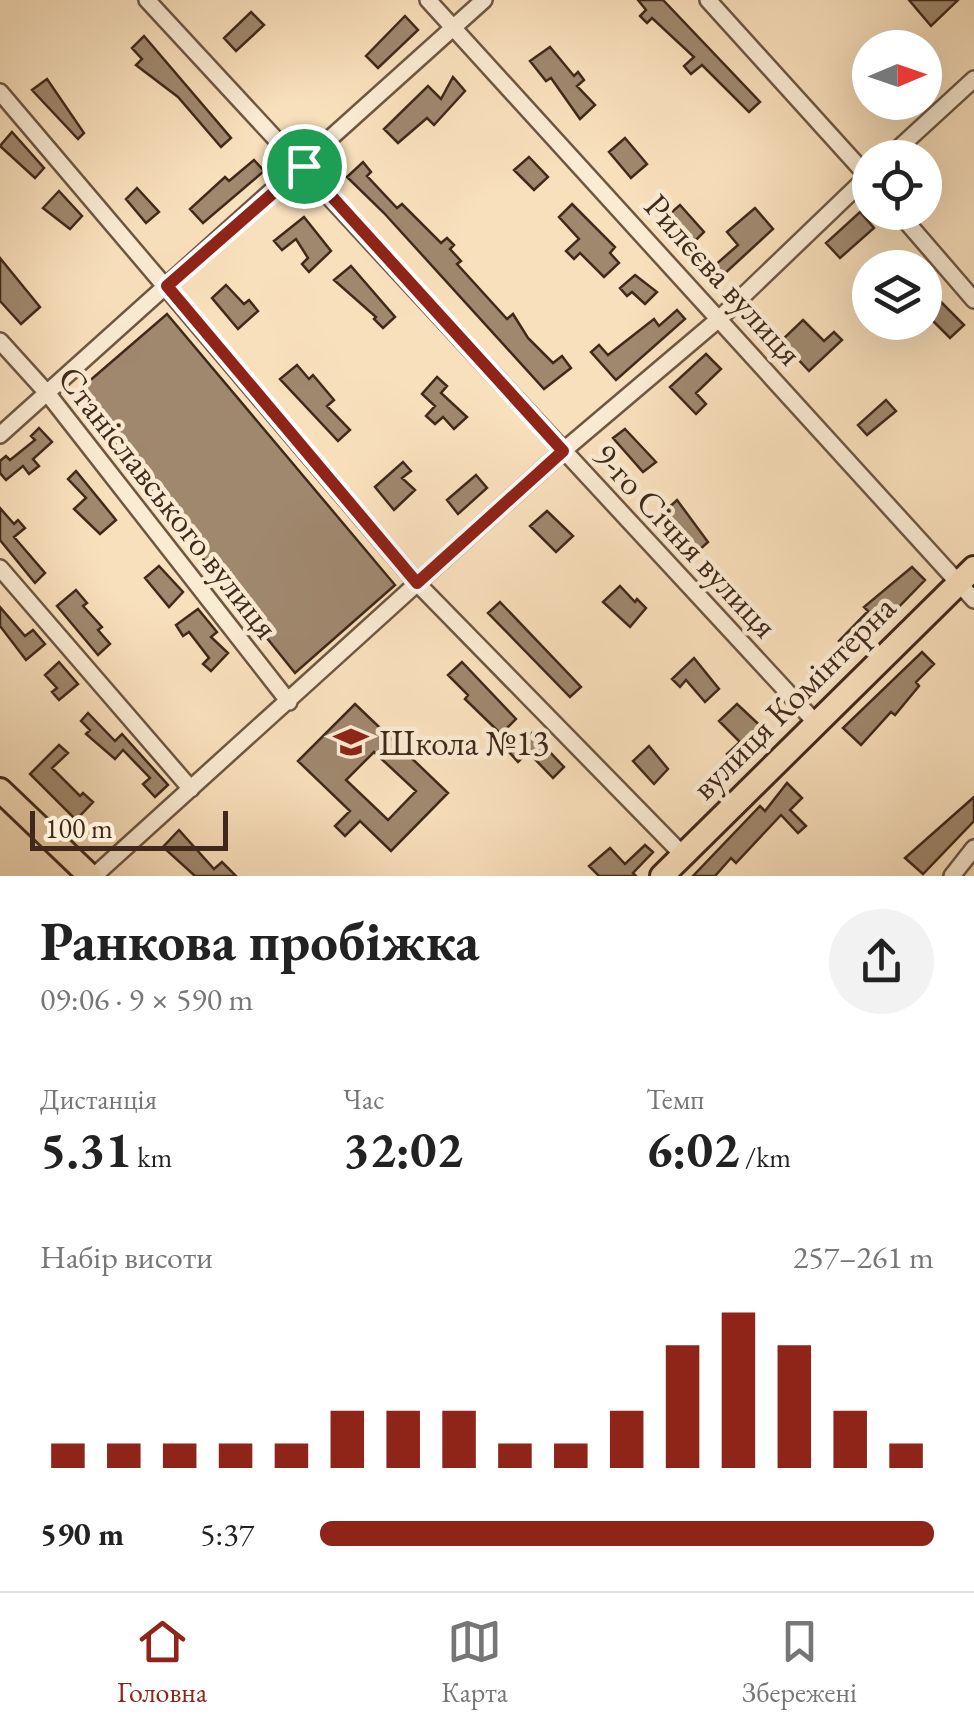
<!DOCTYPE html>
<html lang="uk">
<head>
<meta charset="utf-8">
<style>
	:root { --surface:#fff; --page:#f2f2f2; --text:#222; --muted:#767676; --line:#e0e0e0; --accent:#8f2418 }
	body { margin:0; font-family:"EB Garamond",serif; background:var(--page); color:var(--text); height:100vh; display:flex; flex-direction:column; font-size:38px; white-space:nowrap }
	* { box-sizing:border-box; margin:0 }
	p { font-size:32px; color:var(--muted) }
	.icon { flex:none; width:55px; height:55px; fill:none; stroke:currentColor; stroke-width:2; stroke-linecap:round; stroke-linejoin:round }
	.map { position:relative; height:876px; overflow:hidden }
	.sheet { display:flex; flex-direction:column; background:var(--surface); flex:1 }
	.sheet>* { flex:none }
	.needle { width:65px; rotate:88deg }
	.tools { position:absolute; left:852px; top:30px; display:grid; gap:20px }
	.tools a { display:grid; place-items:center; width:90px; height:90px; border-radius:50%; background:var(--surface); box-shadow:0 10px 40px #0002; font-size:50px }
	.scale { position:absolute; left:30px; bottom:25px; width:198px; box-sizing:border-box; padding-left:10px; border:5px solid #40291a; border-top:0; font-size:28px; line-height:35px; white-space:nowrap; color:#40291a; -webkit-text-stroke:8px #fbebd3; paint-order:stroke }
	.pin { position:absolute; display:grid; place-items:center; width:85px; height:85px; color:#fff; margin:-42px; border:5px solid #fff; border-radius:50%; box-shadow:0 2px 10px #0007 }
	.round { display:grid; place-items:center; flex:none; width:105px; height:105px; border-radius:52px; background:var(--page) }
	.summary { display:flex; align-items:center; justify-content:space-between; height:170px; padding:0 40px }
	h1 { font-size:55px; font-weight:700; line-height:75px }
	.metrics { display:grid; grid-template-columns:repeat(3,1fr); gap:15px; height:170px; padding:10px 40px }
	.metrics div { display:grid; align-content:center }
	.metrics b { font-size:50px; font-weight:700 }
	.metrics small { font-size:28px; font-weight:400 }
	.metrics p { font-size:28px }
	.chart { height:280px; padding:20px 40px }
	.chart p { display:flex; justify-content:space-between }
	.chart svg { width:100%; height:180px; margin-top:10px; stroke:var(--accent); stroke-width:6 }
	ul { padding:0 40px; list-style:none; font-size:32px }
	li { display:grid; grid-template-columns:160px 120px 1fr; align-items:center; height:75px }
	li i { height:25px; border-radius:12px; background:var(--accent) }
	.menu { display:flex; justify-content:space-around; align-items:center; height:140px; border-top:2px solid var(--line); background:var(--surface); font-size:28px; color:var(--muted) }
	.menu a { display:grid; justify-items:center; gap:5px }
	.menu .on { color:var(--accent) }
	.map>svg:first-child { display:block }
	.building { fill:#a0886e; stroke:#40291a; stroke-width:2.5; fill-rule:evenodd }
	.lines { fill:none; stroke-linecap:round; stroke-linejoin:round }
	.minor-casing { stroke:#6e5742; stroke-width:20 }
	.primary-casing { stroke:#40291a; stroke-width:28 }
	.minor { stroke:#fbebd3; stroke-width:15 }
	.primary { stroke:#f9e0bc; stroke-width:22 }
	.route-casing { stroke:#fff; stroke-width:20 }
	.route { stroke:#8f2418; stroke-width:12 }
	.labels { text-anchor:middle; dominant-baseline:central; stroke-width:9; stroke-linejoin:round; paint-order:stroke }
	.street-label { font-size:35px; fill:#40291a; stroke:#fbebd3 }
	.poi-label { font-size:35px; fill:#40291a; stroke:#fbebd3; text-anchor:start }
</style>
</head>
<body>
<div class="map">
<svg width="974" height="876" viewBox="0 0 974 876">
	<rect width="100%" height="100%" fill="#f9e0bc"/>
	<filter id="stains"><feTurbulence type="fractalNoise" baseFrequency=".002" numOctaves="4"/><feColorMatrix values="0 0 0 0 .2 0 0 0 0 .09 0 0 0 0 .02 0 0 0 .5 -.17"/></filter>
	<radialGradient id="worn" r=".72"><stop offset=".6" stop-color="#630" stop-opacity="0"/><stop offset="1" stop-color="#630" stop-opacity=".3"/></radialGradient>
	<path class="building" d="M 638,0 L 663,0 L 760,102 L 749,112 L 702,65 L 691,74 L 684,66 L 694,57 L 652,18 L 647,23 L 640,16 L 646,10 Z
		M 909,0 L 958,0 L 931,26 Z
		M 251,12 L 264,25 L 236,51 L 224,38 Z
		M 405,16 L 418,30 L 378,68 L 366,56 Z
		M 144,36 L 231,138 L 221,147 L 178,97 L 136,65 L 142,59 L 132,48 Z
		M 550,47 L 574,76 L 578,72 L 584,80 L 577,86 L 595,105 L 580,119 L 551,78 L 546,81 L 530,61 Z
		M 453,77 L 465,91 L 434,125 L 427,118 L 398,143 L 384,129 L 428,86 L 441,99 Z
		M 47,79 L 84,133 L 78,139 L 32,90 Z
		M 12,132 L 44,168 L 35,178 L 0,146 Z
		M 625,138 L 647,164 L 631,178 L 609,152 Z
		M 529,157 L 548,177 L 534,190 L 514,170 Z
		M 254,160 L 264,171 L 203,223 L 190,209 L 225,177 L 229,181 Z
		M 363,162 L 371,172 L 367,176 L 397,208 L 402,204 L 441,243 L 447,238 L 454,245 L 450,249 L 461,261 L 457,264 L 507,319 L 513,314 L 528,338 L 553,363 L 562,356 L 571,368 L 544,389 L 384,213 L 347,177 Z
		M 137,188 L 159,212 L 146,223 L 126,199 Z
		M 59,191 L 82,216 L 70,229 L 43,208 Z
		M 572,204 L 615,247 L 610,253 L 619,263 L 604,277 L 580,253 L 574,259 L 566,251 L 579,239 L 559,217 Z
		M 680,205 L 704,232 L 691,245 L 666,217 Z
		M 755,208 L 773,229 L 722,276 L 713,267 L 738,245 L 727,232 Z
		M 860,212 L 874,228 L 840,258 L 826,243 Z
		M 304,217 L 331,251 L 309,272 L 302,264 L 308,258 L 296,239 L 282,250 L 274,241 Z
		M 0,258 L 40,307 L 21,324 L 0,301 Z
		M 351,266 L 395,317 L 383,328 L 374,319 L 376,317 L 334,280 Z
		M 635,275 L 657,292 L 645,304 L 632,292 L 627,296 L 620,288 Z
		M 226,285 L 244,304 L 249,300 L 258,311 L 238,329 L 212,298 Z
		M 941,302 L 964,325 L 950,338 L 927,315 Z
		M 677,310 L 685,319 L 616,380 L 591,352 L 599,345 L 608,355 L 654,319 L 659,326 Z
		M 167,314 L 395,585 L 295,673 L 72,396 Z
		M 803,320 L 824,341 L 834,332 L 842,340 L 809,371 L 781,341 Z
		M 706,354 L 721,369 L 696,393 L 706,404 L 696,414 L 670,387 Z
		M 297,365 L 309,379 L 313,375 L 334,400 L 327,406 L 350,430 L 338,441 L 280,379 Z
		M 437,377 L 447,386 L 441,393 L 467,417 L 454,429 L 443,417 L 435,424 L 426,416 L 435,406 L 422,394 Z
		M 886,400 L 896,411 L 867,435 L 858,425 Z
		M 39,428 L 52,442 L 33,459 L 39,466 L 29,474 L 23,466 L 6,480 L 0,473 L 0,461 L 6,456 L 10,460 L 35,440 L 31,436 Z
		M 625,429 L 656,462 L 643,472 L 613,438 Z
		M 403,462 L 411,471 L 402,478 L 415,490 L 394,510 L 375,487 Z
		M 76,471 L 116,520 L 100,534 L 74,509 L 86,498 L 68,479 Z
		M 476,475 L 487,488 L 458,514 L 447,500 Z
		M 677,500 L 708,542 L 697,552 L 665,511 Z
		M 0,508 L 14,524 L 18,520 L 25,528 L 14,537 L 45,573 L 35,583 L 0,540 Z
		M 547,511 L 573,536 L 556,552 L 530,526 Z
		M 159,566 L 183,592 L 169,607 L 145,578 Z
		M 912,567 L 925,580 L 853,654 L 839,641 L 868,611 L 864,607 Z
		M 620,586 L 635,602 L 637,599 L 646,608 L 630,627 L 603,602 Z
		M 76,590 L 87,603 L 83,606 L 102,627 L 98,630 L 110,644 L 98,655 L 57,606 Z
		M 500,602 L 581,687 L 570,697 L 488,613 Z
		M 0,607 L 25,636 L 33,630 L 45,644 L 26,660 L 0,626 Z
		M 198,609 L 217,632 L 211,637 L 228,653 L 211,671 L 203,664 L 209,658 L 189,632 L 183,636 L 176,625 Z
		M 922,652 L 934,664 L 916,682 L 919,686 L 895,715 L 891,712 L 861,745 L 843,728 Z
		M 694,658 L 719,689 L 705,702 L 686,680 L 680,687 L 672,679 Z
		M 59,662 L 78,684 L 59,700 L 52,692 L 57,688 L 45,675 Z
		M 462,662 L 516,719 L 501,734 L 465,699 L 468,695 L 448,675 Z
		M 355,704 L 448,793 L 391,851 L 360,821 L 345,836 L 335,826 L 350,811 L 298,761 ZM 374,752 L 416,791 L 388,820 L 346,780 Z
		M 737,704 L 769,734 L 743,768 L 727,754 L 740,742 L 719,721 Z
		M 88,713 L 115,741 L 122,734 L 168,785 L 155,797 L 143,784 L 150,778 L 123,750 L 115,759 L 86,734 L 90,730 L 81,721 Z
		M 532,733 L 564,767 L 553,778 L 528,752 L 518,762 L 510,753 Z
		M 59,745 L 68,753 L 52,768 L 80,796 L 83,793 L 93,802 L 76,820 L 30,774 Z
		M 649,746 L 668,769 L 654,784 L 633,761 Z
		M 787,783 L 802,798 L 790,810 L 806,826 L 798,833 L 781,815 L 736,863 L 731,858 L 715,876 L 693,876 L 760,806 L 765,811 Z
		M 974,797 L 974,821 L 923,874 L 905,858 Z
		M 179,830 L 214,869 L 222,862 L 236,876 L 195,876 L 163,847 Z
		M 645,845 L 653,852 L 633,873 L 636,876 L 599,876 L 589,866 L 610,848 L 625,864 Z"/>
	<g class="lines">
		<g class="minor-casing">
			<path id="minor" d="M 147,0 L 816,723
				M 428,0 L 974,600
				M 708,0 L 870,179
				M 0,92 L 417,583 L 683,855
				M 888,158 L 974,79
				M 898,212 L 974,300
				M 0,341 L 48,394 L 289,702
				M 0,435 L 484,0
				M 0,568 L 191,789
				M 94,876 L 563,451 L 720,318 L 870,174
				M 952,876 L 974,848"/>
		</g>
		<g class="primary-casing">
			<path id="primary" d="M 0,790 L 90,876
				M 662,876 L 974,568"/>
		</g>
		<use href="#minor" class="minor"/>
		<use href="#primary" class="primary"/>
	</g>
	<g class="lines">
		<g class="route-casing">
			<path id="route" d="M 304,166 L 563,451 L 417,583 L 167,286 Z"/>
		</g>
		<use href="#route" class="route"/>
	</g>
	<defs>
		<g id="school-bare" transform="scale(2.7)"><path d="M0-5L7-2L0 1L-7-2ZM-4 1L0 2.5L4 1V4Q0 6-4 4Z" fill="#8f2418" stroke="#fbebd3" stroke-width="2.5" paint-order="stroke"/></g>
	</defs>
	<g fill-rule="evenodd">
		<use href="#school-bare" x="351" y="742"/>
	</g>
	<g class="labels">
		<g class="street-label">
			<text transform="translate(724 279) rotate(48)">Рилєєва вулиця</text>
			<text transform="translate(169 502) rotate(52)">Станіславського вулиця</text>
			<text transform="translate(686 540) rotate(47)">9-го Січня вулиця</text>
			<text transform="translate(793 697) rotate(-45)">вулиця Комінтерна</text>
		</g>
		<g class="poi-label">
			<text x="379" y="742">Школа №13</text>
		</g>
	</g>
	<rect width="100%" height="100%" filter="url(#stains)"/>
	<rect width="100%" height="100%" fill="url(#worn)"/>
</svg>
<div class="tools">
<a><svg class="needle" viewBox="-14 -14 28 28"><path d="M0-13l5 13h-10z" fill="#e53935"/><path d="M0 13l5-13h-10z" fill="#767676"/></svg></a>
<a><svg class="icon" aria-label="locate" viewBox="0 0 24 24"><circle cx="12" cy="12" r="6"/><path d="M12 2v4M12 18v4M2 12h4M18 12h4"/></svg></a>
<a><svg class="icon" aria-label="layers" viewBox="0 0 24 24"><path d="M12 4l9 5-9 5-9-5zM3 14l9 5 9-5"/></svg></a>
</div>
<div class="scale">100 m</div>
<div class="pin" style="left:304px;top:166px;background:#1e9e55"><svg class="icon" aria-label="arrive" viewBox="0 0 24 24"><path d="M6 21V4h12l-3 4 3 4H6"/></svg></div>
</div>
<section class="sheet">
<div class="summary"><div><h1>Ранкова пробіжка</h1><p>09:06 · 9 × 590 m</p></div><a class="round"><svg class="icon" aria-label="share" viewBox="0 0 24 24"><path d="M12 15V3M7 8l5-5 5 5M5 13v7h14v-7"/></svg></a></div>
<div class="metrics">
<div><p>Дистанція</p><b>5.31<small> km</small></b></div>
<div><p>Час</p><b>32:02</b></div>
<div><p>Темп</p><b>6:02<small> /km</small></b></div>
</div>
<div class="chart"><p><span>Набір висоти</span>257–261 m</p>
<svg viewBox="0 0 160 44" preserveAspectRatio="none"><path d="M5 44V38M15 44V38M25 44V38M35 44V38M45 44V38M55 44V30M65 44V30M75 44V30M85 44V38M95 44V38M105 44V30M115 44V14M125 44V6M135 44V14M145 44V30M155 44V38"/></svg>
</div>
<ul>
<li><b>590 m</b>5:37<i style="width:100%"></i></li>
</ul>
</section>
<nav class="menu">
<a class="on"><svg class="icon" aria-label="home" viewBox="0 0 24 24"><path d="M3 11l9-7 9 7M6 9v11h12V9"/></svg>Головна</a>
<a><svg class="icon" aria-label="map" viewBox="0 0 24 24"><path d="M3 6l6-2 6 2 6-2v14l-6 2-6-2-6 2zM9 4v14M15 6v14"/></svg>Карта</a>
<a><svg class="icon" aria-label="saved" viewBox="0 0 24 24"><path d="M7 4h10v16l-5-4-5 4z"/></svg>Збережені</a>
</nav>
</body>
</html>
